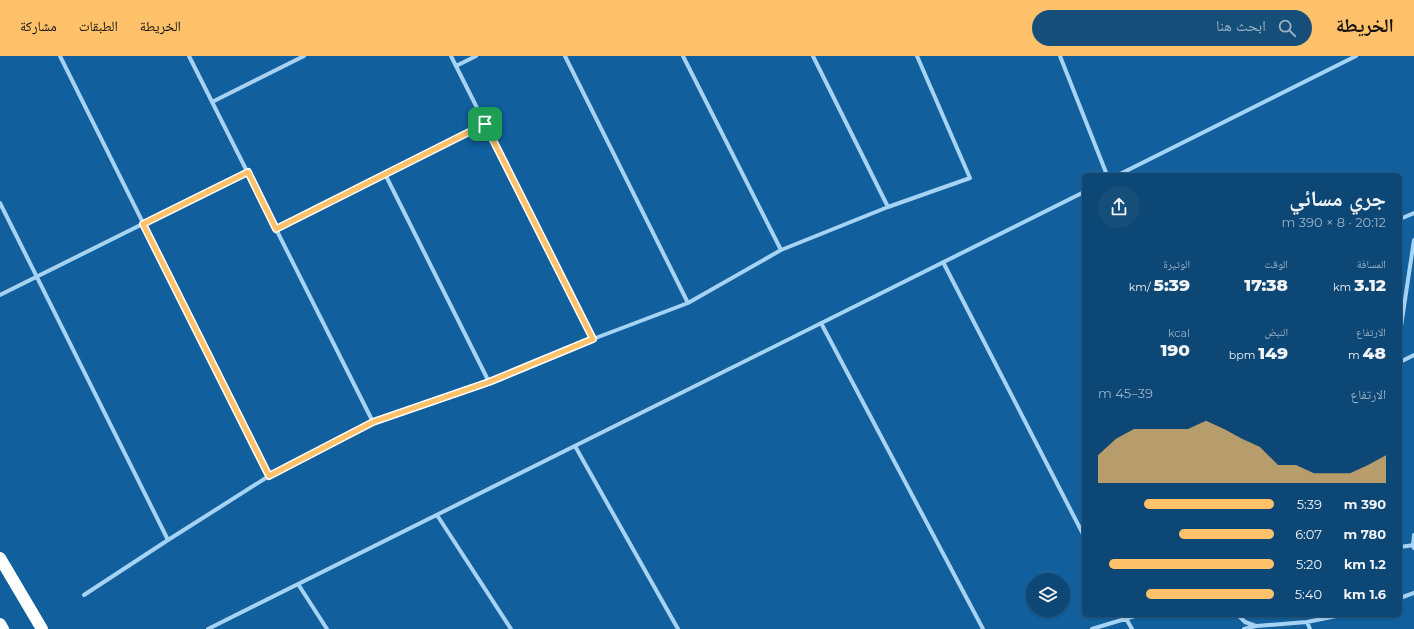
<!DOCTYPE html>
<html lang="ar">
<head>
<meta charset="utf-8">
<style>
	:root { --surface:#0d4775; --page:#164e7a; --text:#f1f3f6; --muted:#9ab2c5; --line:#2d5f87; --accent:#ffc169 }
	body { margin:0; font-family:Montserrat,"Noto Naskh Arabic",sans-serif; background:var(--page); color:var(--text); direction:rtl; height:100vh; display:flex; flex-direction:column; font-size:15px; white-space:nowrap }
	* { box-sizing:border-box; margin:0 }
	p { font-size:13px; color:var(--muted) }
	.icon { flex:none; width:22px; height:22px; fill:none; stroke:currentColor; stroke-width:2; stroke-linecap:round; stroke-linejoin:round }
	.map { position:relative; flex:1; overflow:hidden; direction:ltr }
	.panel { position:absolute; left:1082px; top:117px; width:320px; height:444px; display:flex; flex-direction:column; background:var(--surface); border-radius:6px; box-shadow:0 1px 3px #0004,0 0 0 1px var(--line); direction:rtl }
	.panel>* { flex:none }
	.tools { position:absolute; left:1026px; top:517px; display:grid; gap:8px }
	.tools a { display:grid; place-items:center; width:44px; height:44px; border-radius:50%; background:var(--surface); box-shadow:0 1px 3px #0004,0 0 0 1px var(--line); font-size:20px }
	.pin { position:absolute; display:grid; place-items:center; width:34px; height:34px; color:#fff; margin:-17px; border-radius:8px; box-shadow:0 2px 6px #0006 }
	.round { display:grid; place-items:center; flex:none; width:42px; height:42px; border-radius:21px; background:var(--page) }
	.overview { display:flex; align-items:center; justify-content:space-between; height:68px; padding:0 16px }
	h1 { font-size:22px; font-weight:800; line-height:30px }
	.metrics { display:grid; grid-template-columns:repeat(3,1fr); gap:6px; height:68px; padding:4px 16px }
	.metrics div { display:grid; align-content:center }
	.metrics b { font-size:17px; font-weight:800 }
	.metrics small { font-size:11px; font-weight:400 }
	.metrics p { font-size:11px }
	.chart { height:112px; padding:8px 16px }
	.chart p { display:flex; justify-content:space-between }
	.chart svg { width:100%; height:72px; margin-top:4px; fill:var(--accent); opacity:.7 }
	ul { padding:0 16px; list-style:none; font-size:13px }
	li { display:grid; grid-template-columns:64px 48px 1fr; align-items:center; height:30px }
	li i { height:10px; border-radius:5px; background:var(--accent) }
	header { display:flex; align-items:center; gap:24px; box-sizing:border-box; height:56px; padding:0 20px; background:var(--accent); color:#111 }
	header strong { font-size:19px }
	nav { display:flex; gap:22px; margin-inline-start:auto; font-size:14px }
	.search { width:280px; height:36px; background:var(--page); display:flex; align-items:center; gap:10px; box-sizing:border-box; padding:0 14px; border-radius:22px; color:var(--muted); font-size:15px }
	.map>svg:first-child { display:block }
	.lines { fill:none; stroke-linecap:round; stroke-linejoin:round }
	.street { stroke:#a6d3f4; stroke-width:4 }
	.highway { stroke:#fff; stroke-width:12 }
	.route-casing { stroke:#fff; stroke-width:8 }
	.route { stroke:#ffc169; stroke-width:5 }
</style>
</head>
<body>
<header>
<strong>الخريطة</strong>
<div class="search"><svg class="icon" aria-label="search" viewBox="0 0 24 24"><circle cx="10" cy="10" r="6"/><path d="M15 15l6 6"/></svg>ابحث هنا</div>
<nav><a>الخريطة</a><a>الطبقات</a><a>مشاركة</a></nav>
</header>
<div class="map">
<svg width="1414" height="573" viewBox="0 0 1414 573">
	<rect width="100%" height="100%" fill="#115f9c"/>
	<g class="lines">
		<path class="street" d="M 60,0 L 269,420
			M 189,0 L 373,366
			M 451,0 L 593,283
			M 565,0 L 688,247
			M 683,0 L 781,194
			M 813,0 L 888,151
			M 1060,0 L 1107,119
			M 456,10 L 476,0
			M 212,46 L 304,0
			M 385,118 L 489,326
			M 1118,119 L 1356,0
			M 0,147 L 168,484
			M 1400,163 L 1414,157
			M 276,173 L 485,68
			M 943,206 L 1084,480
			M 0,239 L 247,116
			M 821,267 L 983,573
			M 1400,277 L 1414,184
			M 1400,306 L 1414,299
			M 575,390 L 678,573
			M 437,459 L 511,573
			M 1400,491 L 1414,489
			M 1414,492 L 1413,490 L 1414,479
			M 298,528 L 327,573
			M 84,539 L 168,484 L 269,420 L 373,366 L 489,326 L 593,283 L 688,247 L 781,194 L 888,151 L 970,122 L 917,0
			M 1400,542 L 1414,537
			M 1124,559 L 1132,573
			M 1238,559 L 1245,566 L 1256,570
			M 1307,566 L 1310,573
			M 208,573 L 1084,136
			M 1092,573 L 1138,559
			M 1244,573 L 1256,570 L 1307,566 L 1341,559"/>
		<path class="highway" d="M 0,502 L 42,573
			M 0,568 L 3,573"/>
	</g>
	<g class="lines">
		<g class="route-casing">
			<path id="route" d="M 485,68 L 593,283 L 489,326 L 373,366 L 269,420 L 143,168 L 248,116 L 276,173 Z"/>
		</g>
		<use href="#route" class="route"/>
	</g>
</svg>
<div class="tools">
<a><svg class="icon" aria-label="layers" viewBox="0 0 24 24"><path d="M12 4l9 5-9 5-9-5zM3 14l9 5 9-5"/></svg></a>
</div>
<div class="pin" style="left:485px;top:68px;background:#1e9e55"><svg class="icon" aria-label="arrive" viewBox="0 0 24 24"><path d="M6 21V4h12l-3 4 3 4H6"/></svg></div>
<section class="panel">
<div class="overview"><div><h1>جري مسائي</h1><p>20:12 · 8 × 390 m</p></div><a class="round"><svg class="icon" aria-label="share" viewBox="0 0 24 24"><path d="M12 15V3M7 8l5-5 5 5M5 13v7h14v-7"/></svg></a></div>
<div class="metrics">
<div><p>المسافة</p><b>3.12<small> km</small></b></div>
<div><p>الوقت</p><b>17:38</b></div>
<div><p>الوتيرة</p><b>5:39<small> /km</small></b></div>
</div>
<div class="metrics">
<div><p>الارتفاع</p><b>48<small> m</small></b></div>
<div><p>النبض</p><b>149<small> bpm</small></b></div>
<div><p>kcal</p><b>190</b></div>
</div>
<div class="chart"><p><span>الارتفاع</span>39–45 m</p>
<svg viewBox="0 0 160 44" preserveAspectRatio="none"><path d="M0 44V27L10 17L20 11L30 11L40 11L50 11L60 6L70 11L80 17L90 22L100 33L110 33L120 38L130 38L140 38L150 33L160 27V44z"/></svg>
</div>
<ul>
<li><b>390 m</b>5:39<i style="width:74%"></i></li>
<li><b>780 m</b>6:07<i style="width:54%"></i></li>
<li><b>1.2 km</b>5:20<i style="width:94%"></i></li>
<li><b>1.6 km</b>5:40<i style="width:73%"></i></li>
</ul>
</section>
</div>
</body>
</html>
